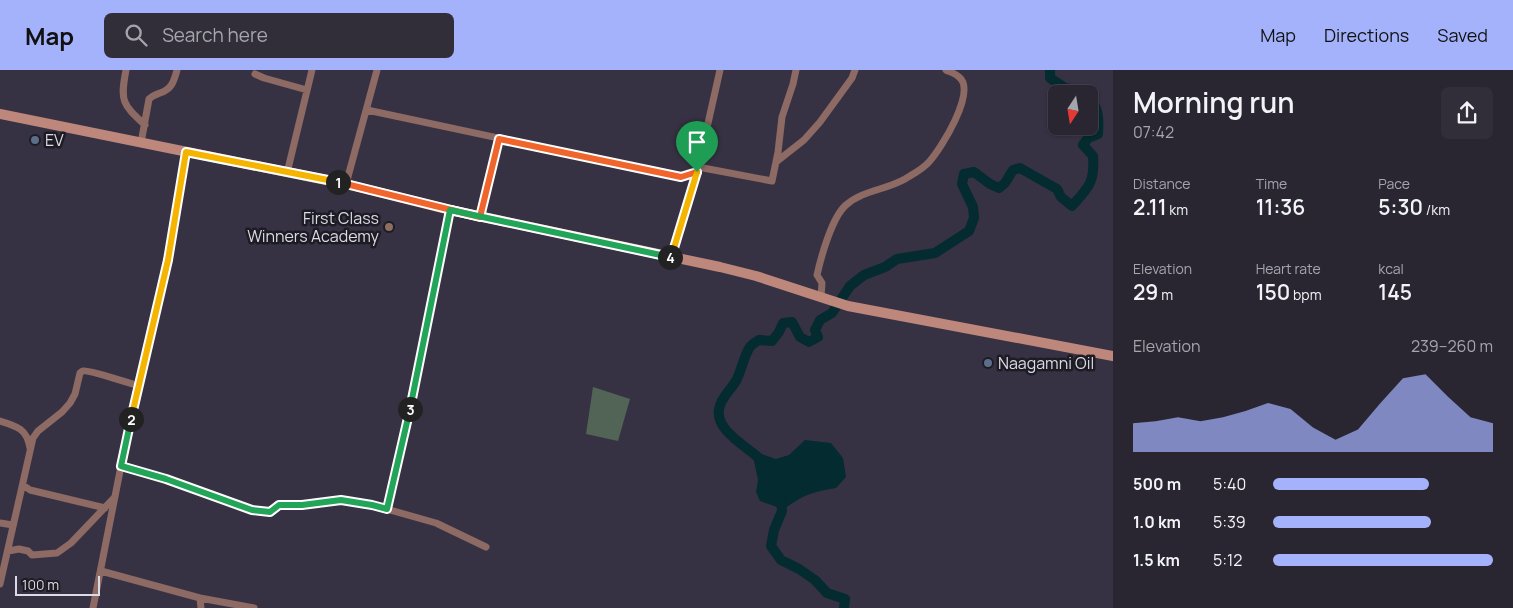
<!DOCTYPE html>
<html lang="en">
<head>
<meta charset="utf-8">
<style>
	:root { --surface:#292632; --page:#312e3a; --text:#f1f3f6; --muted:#a5a5ac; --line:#45434d; --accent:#a4b2fc }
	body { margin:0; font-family:Manrope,sans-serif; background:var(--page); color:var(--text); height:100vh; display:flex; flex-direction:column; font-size:19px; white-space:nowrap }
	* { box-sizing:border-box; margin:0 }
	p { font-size:16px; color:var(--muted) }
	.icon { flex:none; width:28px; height:28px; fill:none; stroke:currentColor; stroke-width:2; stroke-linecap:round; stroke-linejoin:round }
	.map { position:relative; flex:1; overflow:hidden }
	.side { display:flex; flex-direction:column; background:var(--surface); width:400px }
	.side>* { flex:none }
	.needle { width:32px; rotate:192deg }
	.fabs { position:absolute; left:1048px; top:15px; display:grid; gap:10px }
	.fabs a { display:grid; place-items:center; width:50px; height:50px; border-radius:8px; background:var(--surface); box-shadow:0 1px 4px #0004,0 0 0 1px var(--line); font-size:25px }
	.scale { position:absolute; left:15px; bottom:12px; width:85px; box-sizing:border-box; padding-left:5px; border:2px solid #dcdae5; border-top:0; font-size:14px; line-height:18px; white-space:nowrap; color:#dcdae5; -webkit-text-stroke:4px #1d1b23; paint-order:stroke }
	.pin { position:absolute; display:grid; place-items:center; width:42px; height:42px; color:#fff; margin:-51px -21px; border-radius:50% 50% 50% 0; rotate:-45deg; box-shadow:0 0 5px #0007 }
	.pin .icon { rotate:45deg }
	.km { position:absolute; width:25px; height:25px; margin:-12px; border-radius:50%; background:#222; color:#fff; font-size:14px; line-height:25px; text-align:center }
	.round { display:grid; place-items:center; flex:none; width:52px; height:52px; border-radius:8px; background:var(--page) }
	.overview { display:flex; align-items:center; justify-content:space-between; height:85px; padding:0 20px }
	h1 { font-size:28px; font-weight:600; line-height:38px }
	.stats { display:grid; grid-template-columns:repeat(3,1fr); gap:8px; height:85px; padding:5px 20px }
	.stats div { display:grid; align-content:center }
	.stats b { font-size:21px; font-weight:600 }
	.stats small { font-size:14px; font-weight:400 }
	.stats p { font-size:14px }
	.chart { height:140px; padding:10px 20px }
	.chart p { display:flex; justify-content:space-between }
	.chart svg { width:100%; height:90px; margin-top:5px; fill:var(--accent); opacity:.7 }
	ul { padding:0 20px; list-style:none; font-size:16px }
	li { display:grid; grid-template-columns:80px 60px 1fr; align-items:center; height:38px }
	li i { height:12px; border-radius:6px; background:var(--accent) }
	header { display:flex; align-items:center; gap:30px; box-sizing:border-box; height:70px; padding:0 25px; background:var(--accent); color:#111 }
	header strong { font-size:24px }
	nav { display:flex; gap:28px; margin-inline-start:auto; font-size:18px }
	.search { width:350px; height:45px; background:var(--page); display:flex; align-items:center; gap:12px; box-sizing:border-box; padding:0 18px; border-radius:8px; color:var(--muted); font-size:19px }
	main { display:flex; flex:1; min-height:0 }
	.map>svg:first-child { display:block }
	.green { fill:#516455 }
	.water { fill:#032b30 }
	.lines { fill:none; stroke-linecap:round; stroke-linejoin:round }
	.river { stroke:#032b30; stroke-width:10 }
	.street { stroke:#8d6a63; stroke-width:7 }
	.secondary { stroke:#be877c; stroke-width:10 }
	.split-1-casing { stroke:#fff; stroke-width:10 }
	.split-2-casing { stroke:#fff; stroke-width:10 }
	.split-3-casing { stroke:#fff; stroke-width:10 }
	.split-4-casing { stroke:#fff; stroke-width:10 }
	.split-5-casing { stroke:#fff; stroke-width:10 }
	.split-1 { stroke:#f0652b; stroke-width:6 }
	.split-2 { stroke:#f5b400; stroke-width:6 }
	.split-3 { stroke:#22a559; stroke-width:6 }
	.split-4 { stroke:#22a559; stroke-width:6 }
	.split-5 { stroke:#f5b400; stroke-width:6 }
	.service-dot { fill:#5c6f8a; stroke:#1d1b23; stroke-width:2 }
	.education-dot { fill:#8d6e63; stroke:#1d1b23; stroke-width:2 }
	.labels { text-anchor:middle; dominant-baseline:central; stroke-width:5; stroke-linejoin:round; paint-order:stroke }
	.poi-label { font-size:16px; fill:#dcdae5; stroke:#1d1b23; text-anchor:start }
</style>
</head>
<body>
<header>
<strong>Map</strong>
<div class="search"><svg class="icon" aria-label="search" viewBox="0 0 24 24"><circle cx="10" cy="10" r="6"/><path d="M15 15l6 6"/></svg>Search here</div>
<nav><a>Map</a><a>Directions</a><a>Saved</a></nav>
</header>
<main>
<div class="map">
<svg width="1113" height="538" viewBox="0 0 1113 538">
	<rect width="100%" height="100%" fill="#373243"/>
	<path class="green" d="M 593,317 L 630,329 L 618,371 L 586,364 Z"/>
	<path class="water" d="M 805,370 L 831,373 L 843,388 L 846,407 L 836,418 C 812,422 802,425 782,441 L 777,437 L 760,431 L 756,422 L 758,410 L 752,381 L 776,389 L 789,385 Z"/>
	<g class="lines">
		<path class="river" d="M 1050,0 L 1050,8 L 1065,18 L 1080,21 L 1083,24
			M 761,390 C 748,377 715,361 719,339 C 721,327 732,319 737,309 C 741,301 745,283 750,277 C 752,274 756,272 759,270 L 772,271 L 779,262 L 783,253 L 792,252 L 800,267 L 809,272 L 818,267 L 815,260 L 820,250 L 832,243 L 850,216 L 864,205 L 885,197 L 897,189 L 935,183 L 969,161 L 974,148 L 973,137 L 962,114 L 964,104 L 974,102 L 990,114 L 999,118 L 1005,113 L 1013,100 L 1020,98 L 1057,119 L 1061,127 L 1072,136 C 1089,117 1095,112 1093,86 L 1083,75 L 1088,68 L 1098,64 C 1099,51 1099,37 1089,28
			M 781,429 L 782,441 L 774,460 L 771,476 L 781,490 L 799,499 L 815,510 L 827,523 L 845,529 L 844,538"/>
		<path class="street" d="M 126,0 C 120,31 122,34 145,55
			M 255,4 L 264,8 L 307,20
			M 367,40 L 681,107 L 697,102
			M 141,73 L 149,29 C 153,25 155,25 160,23 C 172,19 174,11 177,0
			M 776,92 L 804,70 L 820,52 L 852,8 L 855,0
			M 698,97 L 772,111 L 778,82 L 782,47 L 793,14 L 796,0
			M 287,103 L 312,0
			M 346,114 L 377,0
			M 480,147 L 499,69
			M 671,187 L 697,102 L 720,0
			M 821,227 L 822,213 L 817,205 C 821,187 832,147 846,135 C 863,120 886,120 905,109 C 913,104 923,99 929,92 C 941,79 977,21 959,7 C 956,4 950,2 946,0
			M 0,351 C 17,356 27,359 30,378
			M 121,396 L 167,409 L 252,440 L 270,442 L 279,435 L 302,435 L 341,430 L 372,435 L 436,453 L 486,477
			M 23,415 L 30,420 L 105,438
			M 387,439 L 407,357 L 450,140
			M 0,453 L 13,455
			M 8,481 L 19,479 L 28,481 L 32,485 L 57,483 L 71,473 L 114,428
			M 101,501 L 200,528 L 254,538
			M 0,514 L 33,368 L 38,361 L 62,342 L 70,333 L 75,324 L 80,303 C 81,302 82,301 83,301 C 88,299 131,314 139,316
			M 200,528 L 201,538
			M 93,538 L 121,396 L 168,190 L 186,82"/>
		<path class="secondary" d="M 0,44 L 346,114 L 450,140 L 720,197 L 756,206 L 848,236 L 1113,286"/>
	</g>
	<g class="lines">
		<g class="split-1-casing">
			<path id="split-1" d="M 338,112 L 480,147 L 499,69 L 681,107 L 697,102"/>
		</g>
		<g class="split-2-casing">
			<path id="split-2" d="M 131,349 L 168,190 L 186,82 L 338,112"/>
		</g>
		<g class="split-3-casing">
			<path id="split-3" d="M 131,349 L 121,396 L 166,409 L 252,440 L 270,442 L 279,435 L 302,435 L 341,430 L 372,435 L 387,439 L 410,339"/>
		</g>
		<g class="split-4-casing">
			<path id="split-4" d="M 410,339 L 450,140 L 670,187"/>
		</g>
		<g class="split-5-casing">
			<path id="split-5" d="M 670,187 L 672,187 L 674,178 L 697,102"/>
		</g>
		<use href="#split-1" class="split-1"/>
		<use href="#split-2" class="split-2"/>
		<use href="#split-3" class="split-3"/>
		<use href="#split-4" class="split-4"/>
		<use href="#split-5" class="split-5"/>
	</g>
	<g class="service-dot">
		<circle cx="35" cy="70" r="5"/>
		<circle cx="988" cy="293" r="5"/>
	</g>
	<circle class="education-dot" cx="389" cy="157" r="5"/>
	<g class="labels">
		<g class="poi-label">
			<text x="45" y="70">EV</text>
			<text x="379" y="148" text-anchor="end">First Class<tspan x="379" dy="18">Winners Academy</tspan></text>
			<text x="998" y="293">Naagamni Oil</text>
		</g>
	</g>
</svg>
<div class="fabs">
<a><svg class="needle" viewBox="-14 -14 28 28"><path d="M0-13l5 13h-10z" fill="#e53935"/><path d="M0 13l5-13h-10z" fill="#a5a5ac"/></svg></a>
</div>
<div class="scale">100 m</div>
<div class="pin" style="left:697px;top:102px;background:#1e9e55"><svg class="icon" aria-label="arrive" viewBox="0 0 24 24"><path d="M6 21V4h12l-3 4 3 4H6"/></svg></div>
<b class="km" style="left:338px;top:112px">1</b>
<b class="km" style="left:131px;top:349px">2</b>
<b class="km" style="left:410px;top:339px">3</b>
<b class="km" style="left:670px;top:187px">4</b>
</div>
<section class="side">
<div class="overview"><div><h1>Morning run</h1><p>07:42</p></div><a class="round"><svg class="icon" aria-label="share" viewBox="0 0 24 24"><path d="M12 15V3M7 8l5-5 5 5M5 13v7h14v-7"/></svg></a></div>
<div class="stats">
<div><p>Distance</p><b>2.11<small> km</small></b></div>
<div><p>Time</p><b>11:36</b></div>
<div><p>Pace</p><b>5:30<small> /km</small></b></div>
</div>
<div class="stats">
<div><p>Elevation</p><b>29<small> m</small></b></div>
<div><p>Heart rate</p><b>150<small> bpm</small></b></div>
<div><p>kcal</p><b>145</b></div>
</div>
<div class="chart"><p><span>Elevation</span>239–260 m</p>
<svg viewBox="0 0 160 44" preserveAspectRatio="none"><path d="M0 44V30L10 29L20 27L30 29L40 27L50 24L60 20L70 23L80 32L90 38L100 33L110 20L120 8L130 6L140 17L150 27L160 30V44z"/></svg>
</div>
<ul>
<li><b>500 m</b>5:40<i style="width:71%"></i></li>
<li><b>1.0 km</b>5:39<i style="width:72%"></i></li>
<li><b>1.5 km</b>5:12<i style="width:100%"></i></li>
</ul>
</section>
</main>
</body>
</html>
